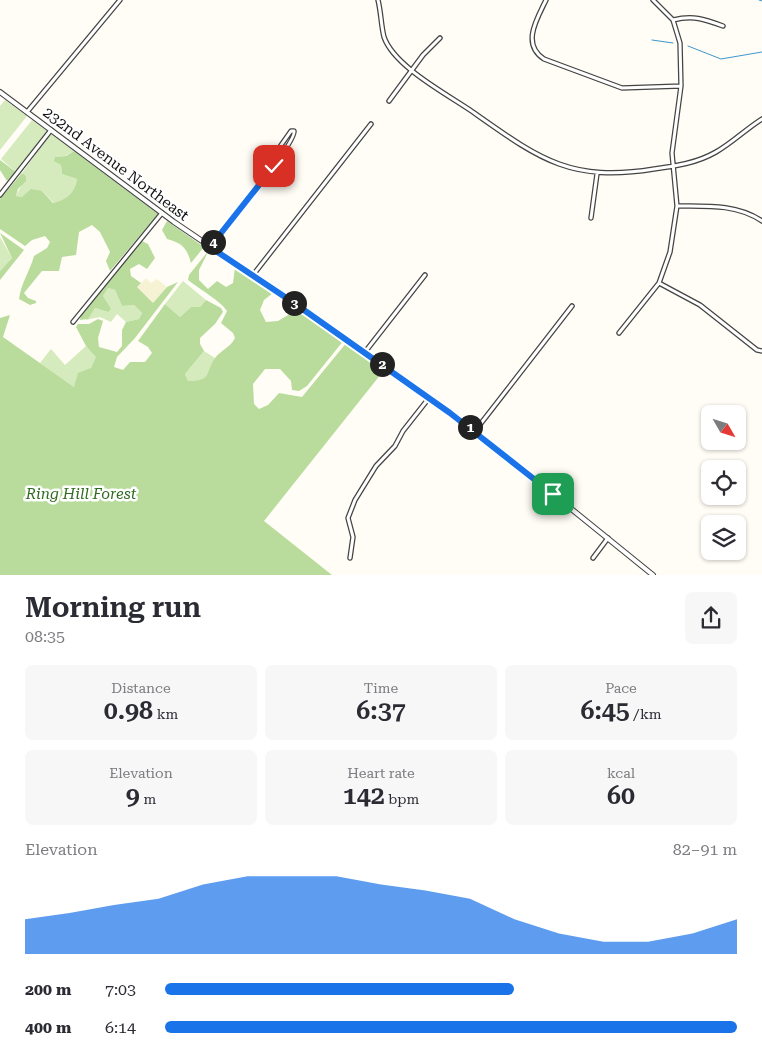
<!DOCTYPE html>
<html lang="en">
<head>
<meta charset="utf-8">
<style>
	:root { --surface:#fff; --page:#f7f7f7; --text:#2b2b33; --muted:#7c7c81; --accent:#1a73e8 }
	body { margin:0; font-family:"Roboto Serif",serif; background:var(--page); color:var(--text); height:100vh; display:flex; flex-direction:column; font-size:19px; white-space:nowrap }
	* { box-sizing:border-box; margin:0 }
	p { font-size:16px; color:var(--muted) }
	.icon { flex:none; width:28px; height:28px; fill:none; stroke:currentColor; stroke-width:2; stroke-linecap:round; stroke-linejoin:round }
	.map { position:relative; height:575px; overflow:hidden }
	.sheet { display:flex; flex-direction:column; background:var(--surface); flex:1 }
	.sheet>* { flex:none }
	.needle { width:32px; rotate:129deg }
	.buttons { position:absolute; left:701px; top:405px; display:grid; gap:10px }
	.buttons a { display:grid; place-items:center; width:45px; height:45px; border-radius:8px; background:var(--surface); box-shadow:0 1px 4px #0004; font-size:25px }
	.pin { position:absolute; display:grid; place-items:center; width:42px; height:42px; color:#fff; margin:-21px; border-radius:10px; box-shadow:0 2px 8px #0006 }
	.km { position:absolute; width:25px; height:25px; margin:-12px; border-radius:50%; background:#222; color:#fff; font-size:14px; line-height:25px; text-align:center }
	.round { display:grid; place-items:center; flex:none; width:52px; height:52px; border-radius:8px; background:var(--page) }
	.headline { display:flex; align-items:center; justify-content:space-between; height:85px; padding:0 25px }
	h1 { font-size:28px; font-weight:600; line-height:38px }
	.figures { display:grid; grid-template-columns:repeat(3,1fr); gap:8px; height:85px; padding:5px 25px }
	.figures div { display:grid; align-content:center; border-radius:8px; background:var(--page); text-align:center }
	.figures b { font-size:25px; font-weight:600 }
	.figures small { font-size:14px; font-weight:400 }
	.figures p { font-size:14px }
	.chart { height:140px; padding:10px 25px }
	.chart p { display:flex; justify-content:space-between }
	.chart svg { width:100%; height:90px; margin-top:5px; fill:var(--accent); opacity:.7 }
	ul { padding:0 25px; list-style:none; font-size:16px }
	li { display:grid; grid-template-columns:80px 60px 1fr; align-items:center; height:38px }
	li i { height:12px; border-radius:6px; background:var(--accent) }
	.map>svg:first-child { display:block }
	.farmland { fill:#f6f3d4 }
	.green { fill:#d5ebbd }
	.forest { fill:#b9dc9c }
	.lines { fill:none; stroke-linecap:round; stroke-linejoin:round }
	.stream { stroke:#3f96cf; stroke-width:1 }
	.minor-casing { stroke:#444; stroke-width:5.5 }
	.tertiary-casing { stroke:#444; stroke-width:6 }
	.minor { stroke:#fff; stroke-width:3 }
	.tertiary { stroke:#fff; stroke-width:4 }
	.route-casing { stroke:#fff; stroke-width:10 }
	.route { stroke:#1a73e8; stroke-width:6 }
	.labels { text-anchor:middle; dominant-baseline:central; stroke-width:5; stroke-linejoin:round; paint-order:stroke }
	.street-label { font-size:15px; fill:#111; stroke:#fff }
	.park-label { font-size:15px; font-style:italic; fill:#2f6b1f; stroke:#fff }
</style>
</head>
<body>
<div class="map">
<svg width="762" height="575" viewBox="0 0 762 575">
	<rect width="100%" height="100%" fill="#fffdf5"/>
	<path class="farmland" d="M 146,278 L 151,283 L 157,279 L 167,287 L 153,303 L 137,287 Z"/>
	<path class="green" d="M 5,100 L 27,116 L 0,150 L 0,106 Z
		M 32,120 L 47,131 L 16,172 L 1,159 Z
		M 51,133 L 74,151 L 65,156 L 55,157 L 61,165 L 62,174 L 77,179 C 75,193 66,200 54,203 L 42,191 L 22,197 L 16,196 L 26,176 L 22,173 Z
		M 0,237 L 12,258 L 0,271 Z
		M 183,281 L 206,300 L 200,307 L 191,307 L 180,317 L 165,304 Z
		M 108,288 L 115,290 L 122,306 L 134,305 L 142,313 L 139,319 L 126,322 L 117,314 L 111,322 L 100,317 L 86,320 L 95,308 L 108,312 L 103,296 Z
		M 86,346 L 97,356 L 91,368 L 74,387 L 40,363 L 51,349 L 65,365 Z
		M 204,351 L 215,358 L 208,376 L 199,381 L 188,381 L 185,374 Z"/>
	<path class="forest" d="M 74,151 L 158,214 L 110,271 L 106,261 L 110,252 L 100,232 L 92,225 L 79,232 L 76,255 L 62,257 L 59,271 L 42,271 L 24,293 L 28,298 L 36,301 L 36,303 L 30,305 L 19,299 C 21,283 30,271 34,256 L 47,248 L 50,242 L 45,236 L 32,240 L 25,246 L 0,229 L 0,199 L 22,173 L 26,176 L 26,181 L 18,189 L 16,196 L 22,197 L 31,189 L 42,191 L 53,203 C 66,200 75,193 77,179 L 62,174 L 61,165 L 54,161 L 55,157 L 66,156 Z
		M 0,160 L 16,172 L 7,181 L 0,170 Z
		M 167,221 L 204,247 L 191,263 C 187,248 182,243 167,239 L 162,230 Z
		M 0,233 L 24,250 L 0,280 L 0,271 L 12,258 Z
		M 142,241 L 148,244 L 155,258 L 147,269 L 139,264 L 130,269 L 131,276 L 141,283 L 137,287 L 153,303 L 167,287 L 178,282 L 135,338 L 117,357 L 114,367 L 123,370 L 130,362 L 145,362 L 152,353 L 148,347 L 138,341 L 165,304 L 180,317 L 191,307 L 200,307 L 206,300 L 221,308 L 223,312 L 215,324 L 200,338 L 200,344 L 204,351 L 185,374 L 188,381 C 212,381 205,373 215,358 C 221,350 230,348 235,338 L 233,333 L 221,323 L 227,311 C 222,302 198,288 188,280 L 189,275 L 209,250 L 199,270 L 199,280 L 208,289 L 217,281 L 226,287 L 233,283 L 235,267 L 273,293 L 264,300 L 260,310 L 266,322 L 278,321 L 298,309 L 344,340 L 307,386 L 299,391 L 292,390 L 291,381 L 280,369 L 265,369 L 253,384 L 254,404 L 259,409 L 268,405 L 279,393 L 302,397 L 347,342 L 385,369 L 264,521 L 332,575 L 0,575 L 0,318 L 10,315 L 3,337 L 74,387 L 78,373 L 91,368 L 96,357 L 86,346 L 76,327 L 78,324 L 89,324 L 98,319 L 103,321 L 98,338 L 99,347 L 117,352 L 122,346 L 122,330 L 126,322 L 139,319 L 142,313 L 134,305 L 122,306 L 115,290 L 108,288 L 103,296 L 111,309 L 108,312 L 95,308 L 88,319 L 80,320 L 81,315 Z"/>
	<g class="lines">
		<path class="stream" d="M 759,0 L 762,1
			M 652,40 L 673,43
			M 688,46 L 721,59 L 762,52"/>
		<g class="minor-casing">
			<path id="minor" d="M 378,0 C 381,12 381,25 384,37 C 394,66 445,93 470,110 C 537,157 568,183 654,169 C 676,166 697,163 716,152 C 732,143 746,129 762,119
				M 546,0 C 537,19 521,44 544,59 L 622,88 L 681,86
				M 673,20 C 693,15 704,19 723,26
				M 389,101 L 423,55 L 440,38
				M 27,112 L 120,0
				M 0,195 L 51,130
				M 677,206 C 707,206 737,204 762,221
				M 591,218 L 597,174
				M 210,247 C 221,233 298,141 294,131 L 291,131 L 279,148 L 279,158
				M 253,275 L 371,124
				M 659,283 L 700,305 L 757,350 L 762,351
				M 73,322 L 162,213
				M 619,333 L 659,283 L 670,252 L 677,206 L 672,153 L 681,86 L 680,43 L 673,20 L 653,0
				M 365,352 L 425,275
				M 374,366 L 377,361
				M 475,431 L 572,306
				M 350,558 L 353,537 L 348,518 L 355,500 L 376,466 L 395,446 L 403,431 L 429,398
				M 593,558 L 608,538"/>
		</g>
		<g class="tertiary-casing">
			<path id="tertiary" d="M 0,92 L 174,222 L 335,331 L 475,431 L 653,575"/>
		</g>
		<use href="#minor" class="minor"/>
		<use href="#tertiary" class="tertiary"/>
	</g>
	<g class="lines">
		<g class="route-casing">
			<path id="route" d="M 274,166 L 210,247 L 294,303 L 450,413 L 553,494"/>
		</g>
		<use href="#route" class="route"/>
	</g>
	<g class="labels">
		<g class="street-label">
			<text transform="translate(116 164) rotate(37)">232nd Avenue Northeast</text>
		</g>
		<g class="park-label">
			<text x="81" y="494">Ring Hill Forest</text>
		</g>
	</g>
</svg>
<div class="buttons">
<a><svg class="needle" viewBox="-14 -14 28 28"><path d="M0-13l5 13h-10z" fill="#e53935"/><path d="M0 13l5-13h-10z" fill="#7c7c81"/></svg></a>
<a><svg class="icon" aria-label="locate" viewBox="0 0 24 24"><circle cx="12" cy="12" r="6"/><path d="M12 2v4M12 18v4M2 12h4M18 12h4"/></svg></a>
<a><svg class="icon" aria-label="layers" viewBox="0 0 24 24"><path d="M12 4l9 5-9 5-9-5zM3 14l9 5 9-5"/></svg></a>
</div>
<div class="pin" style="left:553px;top:494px;background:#1e9e55"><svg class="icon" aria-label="arrive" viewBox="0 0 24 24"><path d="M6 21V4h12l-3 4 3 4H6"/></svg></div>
<div class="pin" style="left:274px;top:166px;background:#d93025"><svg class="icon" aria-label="check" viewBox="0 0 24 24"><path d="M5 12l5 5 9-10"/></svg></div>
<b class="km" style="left:470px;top:427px">1</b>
<b class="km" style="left:382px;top:364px">2</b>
<b class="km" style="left:294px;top:303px">3</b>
<b class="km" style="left:213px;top:242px">4</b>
</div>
<section class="sheet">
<div class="headline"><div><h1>Morning run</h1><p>08:35</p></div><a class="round"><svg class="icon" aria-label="share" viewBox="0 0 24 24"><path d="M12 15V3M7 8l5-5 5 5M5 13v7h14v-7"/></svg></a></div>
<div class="figures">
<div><p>Distance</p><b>0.98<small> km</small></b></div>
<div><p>Time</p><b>6:37</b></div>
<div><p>Pace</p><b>6:45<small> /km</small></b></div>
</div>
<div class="figures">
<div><p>Elevation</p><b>9<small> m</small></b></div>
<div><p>Heart rate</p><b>142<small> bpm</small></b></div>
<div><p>kcal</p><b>60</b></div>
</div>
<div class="chart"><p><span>Elevation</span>82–91 m</p>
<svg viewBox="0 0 160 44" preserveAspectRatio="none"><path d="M0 44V27L10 24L20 20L30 17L40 10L50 6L60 6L70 6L80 10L90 13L100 17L110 27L120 34L130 38L140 38L150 34L160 27V44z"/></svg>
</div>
<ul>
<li><b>200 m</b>7:03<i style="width:61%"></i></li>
<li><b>400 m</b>6:14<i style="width:100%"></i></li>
</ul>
</section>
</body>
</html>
